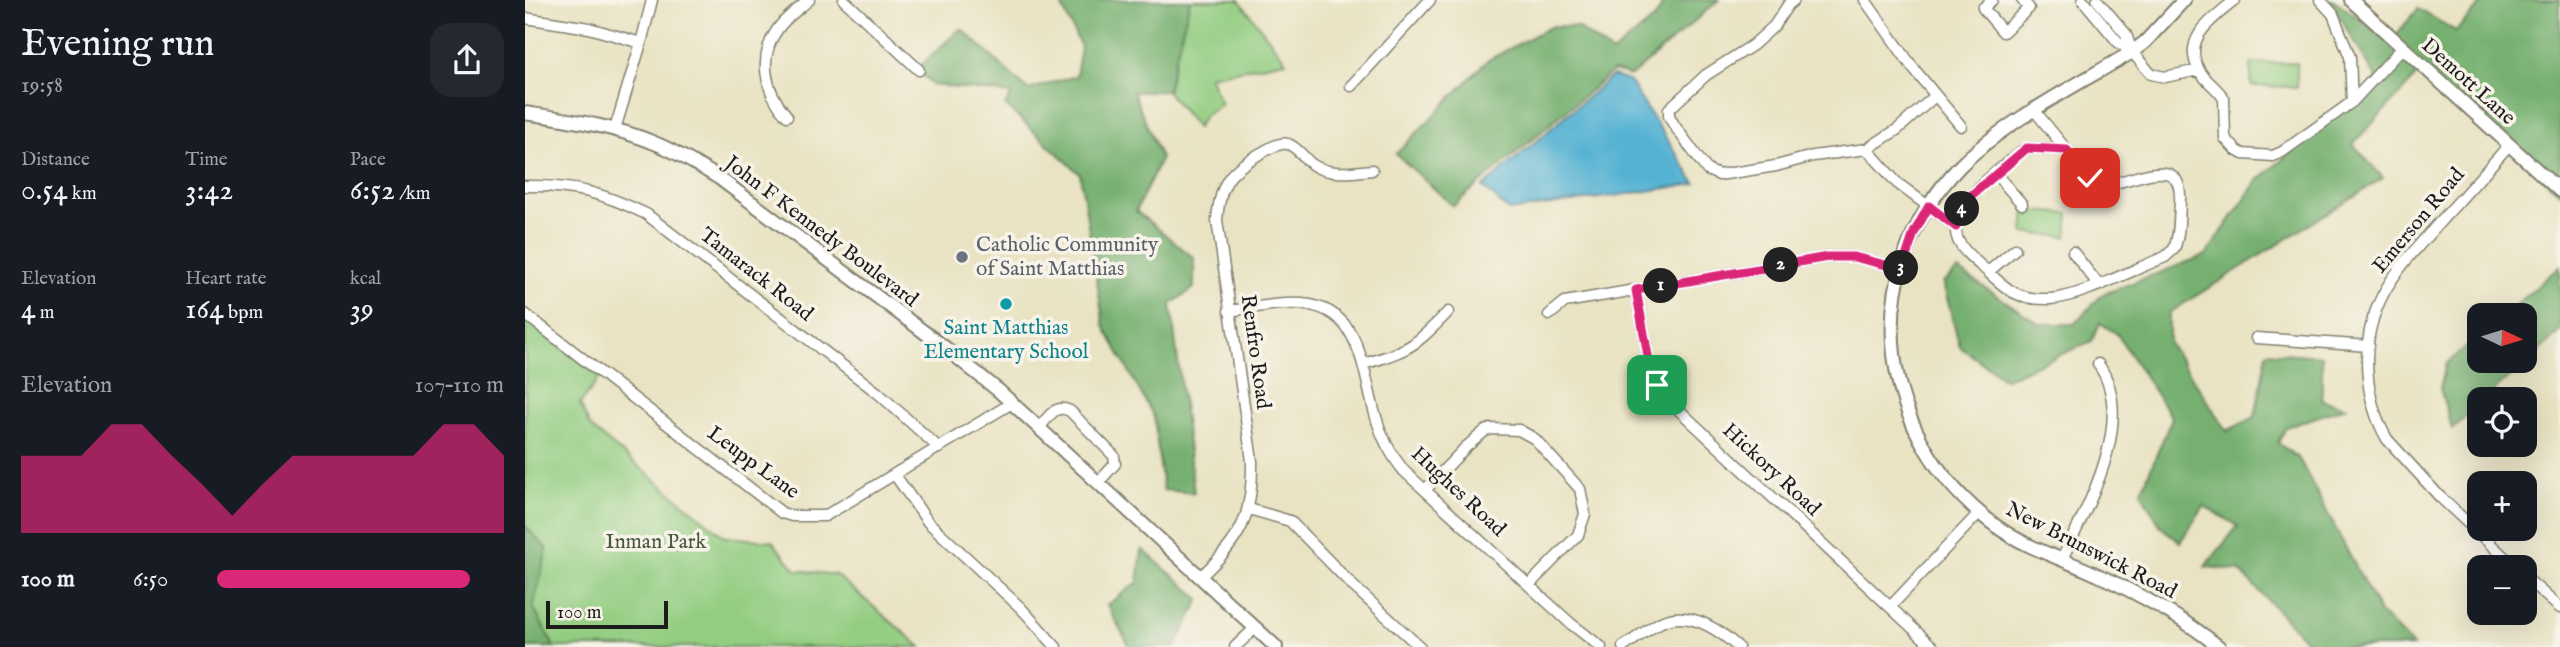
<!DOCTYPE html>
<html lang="en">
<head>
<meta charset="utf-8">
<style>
	:root { --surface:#171b24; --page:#242831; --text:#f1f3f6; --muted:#9ea1a6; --accent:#db2777 }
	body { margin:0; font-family:"IM FELL English",serif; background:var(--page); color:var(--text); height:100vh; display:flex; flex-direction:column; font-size:26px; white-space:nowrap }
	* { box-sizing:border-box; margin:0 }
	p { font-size:23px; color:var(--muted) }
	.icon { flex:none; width:38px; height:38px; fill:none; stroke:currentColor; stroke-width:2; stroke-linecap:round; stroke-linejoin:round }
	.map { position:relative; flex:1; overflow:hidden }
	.sheet { display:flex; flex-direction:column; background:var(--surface); width:525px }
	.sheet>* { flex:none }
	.needle { width:46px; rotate:94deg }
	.fabs { position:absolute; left:1942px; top:303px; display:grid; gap:14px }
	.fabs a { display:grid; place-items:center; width:70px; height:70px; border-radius:14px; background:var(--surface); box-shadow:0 7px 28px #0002; font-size:35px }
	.scale { position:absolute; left:21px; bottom:18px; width:122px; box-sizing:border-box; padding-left:7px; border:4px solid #1c1c1c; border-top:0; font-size:19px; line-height:24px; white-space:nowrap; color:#1c1c1c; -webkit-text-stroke:5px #f7f3e8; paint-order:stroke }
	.pin { position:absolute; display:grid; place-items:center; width:60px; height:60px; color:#fff; margin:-30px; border-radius:14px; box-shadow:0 4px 10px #0006 }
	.km { position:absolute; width:35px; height:35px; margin:-18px; border-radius:50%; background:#222; color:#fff; font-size:19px; line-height:35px; text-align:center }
	.round { display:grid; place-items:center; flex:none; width:74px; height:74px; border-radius:21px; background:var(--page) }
	.headline { display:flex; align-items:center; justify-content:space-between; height:119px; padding:0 21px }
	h1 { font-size:38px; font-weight:600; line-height:52px }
	.stats { display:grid; grid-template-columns:repeat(3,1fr); gap:10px; height:119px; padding:7px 21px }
	.stats div { display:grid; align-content:center }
	.stats b { font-size:30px; font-weight:600 }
	.stats small { font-size:19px; font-weight:400 }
	.stats p { font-size:19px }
	.chart { height:196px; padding:14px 21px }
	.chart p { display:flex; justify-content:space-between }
	.chart svg { width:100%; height:126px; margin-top:7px; fill:var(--accent); opacity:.7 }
	ul { padding:0 21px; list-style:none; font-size:23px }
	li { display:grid; grid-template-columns:112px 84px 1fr; align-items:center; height:52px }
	li i { height:18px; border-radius:9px; background:var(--accent) }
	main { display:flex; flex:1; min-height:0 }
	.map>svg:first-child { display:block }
	.green { fill:#93cd81; stroke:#58744e; stroke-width:2 }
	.forest { fill:#76b06f; stroke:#496646; stroke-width:2 }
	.water { fill:#55b2d3; stroke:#386778; stroke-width:2 }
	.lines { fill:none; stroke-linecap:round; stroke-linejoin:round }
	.minor-casing { stroke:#828070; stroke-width:13 }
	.tertiary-casing { stroke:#828070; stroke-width:16 }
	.minor { stroke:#fff; stroke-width:10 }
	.tertiary { stroke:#fff; stroke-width:12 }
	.route-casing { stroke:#fff; stroke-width:14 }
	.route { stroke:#db2777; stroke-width:9 }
	.worship-dot { fill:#6b7280; stroke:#f7f3e8; stroke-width:2.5 }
	.culture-dot { fill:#0f9aa8; stroke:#f7f3e8; stroke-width:2.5 }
	.labels { text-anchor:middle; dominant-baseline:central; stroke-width:7; stroke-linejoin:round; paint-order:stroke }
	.street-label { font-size:21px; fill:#1c1c1c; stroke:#f7f3e8 }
	.worship-label { font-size:21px; fill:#5b616d; stroke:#f7f3e8; text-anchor:start }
	.culture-label { font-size:21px; fill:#0d838f; stroke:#f7f3e8 }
	.park-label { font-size:21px; fill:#465a3f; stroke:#f7f3e8 }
</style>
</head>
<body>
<main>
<section class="sheet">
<div class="headline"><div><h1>Evening run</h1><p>19:58</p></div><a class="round"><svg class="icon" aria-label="share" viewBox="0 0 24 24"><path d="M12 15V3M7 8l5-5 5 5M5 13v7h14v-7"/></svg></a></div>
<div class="stats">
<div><p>Distance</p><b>0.54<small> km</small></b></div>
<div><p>Time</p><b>3:42</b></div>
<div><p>Pace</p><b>6:52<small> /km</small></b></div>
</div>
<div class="stats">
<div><p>Elevation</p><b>4<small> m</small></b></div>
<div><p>Heart rate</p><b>164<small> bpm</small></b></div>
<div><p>kcal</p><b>39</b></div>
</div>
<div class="chart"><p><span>Elevation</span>107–110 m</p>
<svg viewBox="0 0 160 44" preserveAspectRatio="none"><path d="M0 44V17L10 17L20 17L30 6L40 6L50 17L60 27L70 38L80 27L90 17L100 17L110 17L120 17L130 17L140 6L150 6L160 17V44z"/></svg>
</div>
<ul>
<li><b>100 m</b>6:50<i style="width:88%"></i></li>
</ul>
</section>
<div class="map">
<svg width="2035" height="647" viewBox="0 0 2035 647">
	<rect width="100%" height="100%" fill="#f7f3e8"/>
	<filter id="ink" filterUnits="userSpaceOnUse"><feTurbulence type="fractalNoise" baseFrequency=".0143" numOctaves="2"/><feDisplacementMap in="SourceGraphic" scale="14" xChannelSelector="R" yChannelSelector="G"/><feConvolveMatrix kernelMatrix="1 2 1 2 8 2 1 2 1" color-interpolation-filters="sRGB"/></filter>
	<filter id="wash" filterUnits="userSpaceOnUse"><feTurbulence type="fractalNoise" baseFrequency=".00686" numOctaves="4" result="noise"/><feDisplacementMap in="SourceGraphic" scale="28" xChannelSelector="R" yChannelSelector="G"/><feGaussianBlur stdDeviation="1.57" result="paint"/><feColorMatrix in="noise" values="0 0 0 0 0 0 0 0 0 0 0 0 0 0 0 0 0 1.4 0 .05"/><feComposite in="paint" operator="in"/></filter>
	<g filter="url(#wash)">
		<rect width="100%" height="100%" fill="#e9e3c3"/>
		<path class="green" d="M 665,0 L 714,0 L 761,61 L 684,76 L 696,104 L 679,116 L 672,128 L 642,91 Z
			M 1726,63 L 1772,63 L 1772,87 L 1726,86 Z
			M 1500,210 L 1544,214 L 1542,237 L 1498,233 Z
			M 0,319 L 75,377 L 55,404 L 65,427 L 200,537 L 247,541 L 271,570 L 311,575 L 396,647 L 29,647 L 8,608 L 22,549 L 0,526 Z"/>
		<path class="forest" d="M 534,0 L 665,0 L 642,91 L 608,92 L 636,158 L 611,211 L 669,258 L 669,288 L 646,304 L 669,493 L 638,490 L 629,417 L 579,326 L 555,174 L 480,105 L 487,94 L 408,85 L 392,69 L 436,28 L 503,90 L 551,76 L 556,47 Z
			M 1134,0 L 1194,0 L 1106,76 L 1088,71 L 928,206 L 871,154 L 963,60 L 1027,26 L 1052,27 L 1087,53 L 1130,18 L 1138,4 Z
			M 1804,0 L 1809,0 L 1865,42 L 1893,9 L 1931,31 L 1960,0 L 2035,0 L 2035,193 L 1896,71 L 1828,144 L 1858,178 L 1644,313 L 1644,343 L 1702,431 L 1730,417 L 1742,352 L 1797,356 L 1797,400 L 1821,407 L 1761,427 L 1753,443 L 1774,459 L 1855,613 L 1889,647 L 1787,647 L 1714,570 L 1680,567 L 1713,526 L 1679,506 L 1655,542 L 1636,527 L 1616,492 L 1647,418 L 1592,334 L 1575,323 L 1567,341 L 1480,379 L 1435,347 L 1418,283 L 1433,270 L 1515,324 L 1549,324 L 1578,294 L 1681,255 L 1732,181 L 1852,79 Z
			M 2035,266 L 2035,332 L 1960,399 L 1955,399 L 1955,404 L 1927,429 L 1915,388 L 1921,364 L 1955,336 L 1955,360 L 2000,360 L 2000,315 L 1980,315 Z
			M 0,526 L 22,549 L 8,607 L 29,647 L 0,647 Z
			M 617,549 L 675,599 L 650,647 L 605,647 L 582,605 L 613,582 Z"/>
		<path class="water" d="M 1087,76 L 1104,81 L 1171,184 L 984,211 L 958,187 Z"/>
	</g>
	<g filter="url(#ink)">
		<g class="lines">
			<g class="minor-casing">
				<path id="minor" d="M 319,0 L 394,70
					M 1269,0 L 1263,5 L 1249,26 L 1228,45 L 1181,75 L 1144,109 L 1144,116 L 1149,125 L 1182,170 L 1194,175 L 1251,166 L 1288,156 L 1342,149 L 1373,129 L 1410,96
					M 1340,0 L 1388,68 L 1436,126
					M 1467,0 L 1458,8 L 1478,32 L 1504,8 L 1497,0
					M 1558,0 L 1593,42 L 1607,52 L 1626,74 L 1640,77 L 1674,70
					M 1572,0 L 1601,34 L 1607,52
					M 1710,0 C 1689,18 1656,38 1674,70 C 1680,81 1693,88 1699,99 L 1700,138 L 1711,150 L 1718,154 L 1748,156 L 1757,152 L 1827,102 L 1877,48
					M 1795,0 L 1808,14 L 1825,57 L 1827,102
					M 0,18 L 64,28 L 116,43
					M 826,86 L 905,0
					M 1510,111 L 1565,179 L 1573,184 C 1602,188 1657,147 1655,200 C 1654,217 1655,234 1649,249 L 1640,257 C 1609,269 1554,298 1524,299 C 1494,300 1483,291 1462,271 C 1453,263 1438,252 1433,240 C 1419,207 1477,167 1499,150 L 1505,148 L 1542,150
					M 262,116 C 239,90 232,55 255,26 C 263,16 275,8 284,0
					M 90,129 L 116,43 L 127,0
					M 1984,145 C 1961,171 1937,198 1913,224 C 1891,249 1866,274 1853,305 C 1835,346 1840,401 1862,439 L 1915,497 L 1990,567
					M 1342,149 L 1372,183 L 1431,227
					M 1470,173 L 1497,204
					M 0,186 C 49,185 78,193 121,214 L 353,393 L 414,448
					M 1548,252 L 1573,284
					M 1463,272 L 1490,249
					M 1111,290 L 1126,372 L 1142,399 L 1408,647
					M 704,311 C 729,308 759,301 785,305 C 837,314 838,373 850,414 C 856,436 865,454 879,471 L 1045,623 L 1076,647
					M 0,314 L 257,513 L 267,516 L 300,516 L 487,403
					M 1024,315 L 1040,302 L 1303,257 L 1329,257 L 1377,269
					M 1731,338 L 1844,346
					M 838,364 C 884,351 890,346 923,312
					M 514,428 C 523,418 530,403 545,411 L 589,456 L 590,464 L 573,483
					M 370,475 L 403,522 L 496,608 L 531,647
					M 900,490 L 941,447 L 960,431 L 966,429 L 994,430 L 1010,439 L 1055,489 L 1060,514 L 1053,535 L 1004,585
					M 724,509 L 765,521 L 828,586 L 895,647
					M 1537,559 C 1562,507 1613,419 1573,364
					M 675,577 C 716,540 728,516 727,461 L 692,220 C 695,182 705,170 738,152 C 745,148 754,142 763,144 C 773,147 780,160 788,165 C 805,176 829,172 847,170
					M 2000,577 L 2035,608
					M 1365,607 L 1454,513
					M 710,647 L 730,628
					M 1098,647 C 1110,639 1123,629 1136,622 C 1164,609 1193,629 1213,647"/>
			</g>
			<g class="tertiary-casing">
				<path id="tertiary" d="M 1659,0 L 1620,42 L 1607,52 C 1552,85 1480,121 1435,166 C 1330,275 1352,439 1471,526 C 1498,546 1532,557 1562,570 C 1609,591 1655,615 1694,647
					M 1826,0 L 2035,191
					M 0,113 C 45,120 90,126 132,144 C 154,153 174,166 194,178 L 423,350 L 474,391 L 751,647"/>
			</g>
			<use href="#minor" class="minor"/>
			<use href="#tertiary" class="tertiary"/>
		</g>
	</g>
	<g class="lines" filter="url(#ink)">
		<g class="route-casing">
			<path id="route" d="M 1132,385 L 1126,372 L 1111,290 L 1303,257 L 1329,257 L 1377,269 L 1389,233 L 1404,206 L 1431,227 L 1443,198 L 1502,148 L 1542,150 L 1565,178"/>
		</g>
		<use href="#route" class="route"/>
	</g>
	<circle class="worship-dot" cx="437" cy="257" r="7"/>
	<circle class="culture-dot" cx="481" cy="304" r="7"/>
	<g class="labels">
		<g class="street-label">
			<text transform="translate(1943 82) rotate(42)">Demott Lane</text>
			<text transform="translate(1894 221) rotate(-50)">Emerson Road</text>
			<text transform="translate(296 232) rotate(37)">John F Kennedy Boulevard</text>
			<text transform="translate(231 275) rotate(38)">Tamarack Road</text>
			<text transform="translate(730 352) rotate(82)">Renfro Road</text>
			<text transform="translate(228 463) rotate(36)">Leupp Lane</text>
			<text transform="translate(1246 470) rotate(43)">Hickory Road</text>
			<text transform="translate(933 492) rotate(43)">Hughes Road</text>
			<text transform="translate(1566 551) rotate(27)">New Brunswick Road</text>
		</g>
		<g class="worship-label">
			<text x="451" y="245">Catholic Community<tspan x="451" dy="24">of Saint Matthias</tspan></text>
		</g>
		<g class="culture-label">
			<text x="481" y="328">Saint Matthias<tspan x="481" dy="24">Elementary School</tspan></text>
		</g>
		<g class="park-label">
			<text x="131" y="542">Inman Park</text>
		</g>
	</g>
</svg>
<div class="fabs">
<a><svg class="needle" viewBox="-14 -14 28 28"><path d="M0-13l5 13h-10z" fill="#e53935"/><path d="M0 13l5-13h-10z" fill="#9ea1a6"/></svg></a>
<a><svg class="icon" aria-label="locate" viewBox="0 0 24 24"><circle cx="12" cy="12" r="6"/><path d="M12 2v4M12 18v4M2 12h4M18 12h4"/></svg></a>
<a>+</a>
<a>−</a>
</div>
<div class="scale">100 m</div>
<div class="pin" style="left:1132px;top:385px;background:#1e9e55"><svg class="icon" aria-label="arrive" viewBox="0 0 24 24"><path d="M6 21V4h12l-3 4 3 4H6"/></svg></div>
<div class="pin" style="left:1565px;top:178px;background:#d93025"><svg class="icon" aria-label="check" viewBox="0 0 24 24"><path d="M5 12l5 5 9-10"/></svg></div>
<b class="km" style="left:1136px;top:286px">1</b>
<b class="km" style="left:1256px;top:265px">2</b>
<b class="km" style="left:1376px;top:268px">3</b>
<b class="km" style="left:1437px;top:209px">4</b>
</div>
</main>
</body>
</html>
